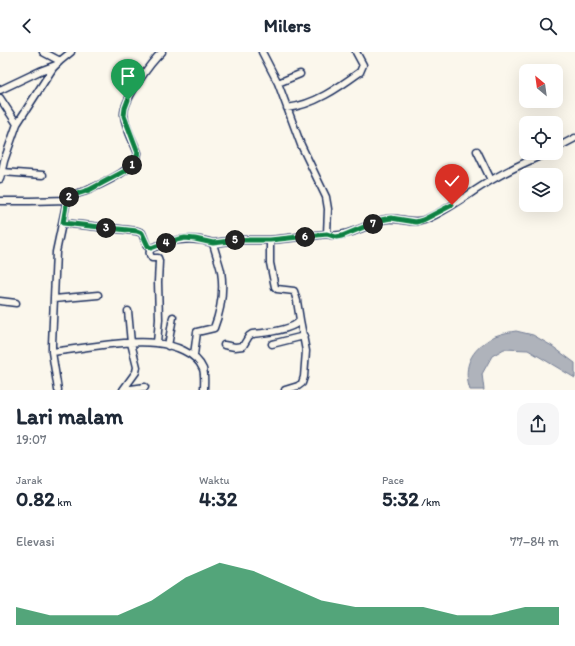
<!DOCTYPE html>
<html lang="id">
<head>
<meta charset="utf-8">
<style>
	:root { --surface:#fff; --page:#f6f6f7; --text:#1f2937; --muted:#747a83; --accent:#0b8043 }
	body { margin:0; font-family:Itim,sans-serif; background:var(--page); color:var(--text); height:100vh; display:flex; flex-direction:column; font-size:15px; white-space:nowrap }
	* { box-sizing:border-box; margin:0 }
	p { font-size:13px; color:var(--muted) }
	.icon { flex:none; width:22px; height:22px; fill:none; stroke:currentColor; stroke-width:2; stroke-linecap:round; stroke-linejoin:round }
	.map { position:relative; height:338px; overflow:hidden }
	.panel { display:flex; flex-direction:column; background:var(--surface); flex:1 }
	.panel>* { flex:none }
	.needle { width:26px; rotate:331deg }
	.fabs { position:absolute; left:519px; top:12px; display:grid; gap:8px }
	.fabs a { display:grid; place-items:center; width:44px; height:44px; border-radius:8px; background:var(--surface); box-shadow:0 4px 16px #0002; font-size:20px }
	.pin { position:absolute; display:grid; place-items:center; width:34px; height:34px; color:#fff; margin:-41px -17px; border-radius:50% 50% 50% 0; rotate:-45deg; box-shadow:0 0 4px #0007 }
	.pin .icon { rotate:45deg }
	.km { position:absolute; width:20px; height:20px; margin:-10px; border-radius:50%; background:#222; color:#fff; font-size:11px; line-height:20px; text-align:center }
	.round { display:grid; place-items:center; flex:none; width:42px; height:42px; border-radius:12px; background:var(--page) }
	.head { display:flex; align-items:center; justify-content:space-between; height:68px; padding:0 16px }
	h1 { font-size:22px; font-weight:700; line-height:30px }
	.stats { display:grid; grid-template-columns:repeat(3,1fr); gap:6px; height:68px; padding:4px 16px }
	.stats div { display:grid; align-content:center }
	.stats b { font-size:20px; font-weight:700 }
	.stats small { font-size:11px; font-weight:400 }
	.stats p { font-size:11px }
	.chart { height:112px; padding:8px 16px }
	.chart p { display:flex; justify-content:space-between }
	.chart svg { width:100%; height:72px; margin-top:4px; fill:var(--accent); opacity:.7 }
	header { display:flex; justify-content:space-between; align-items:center; height:52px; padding:0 16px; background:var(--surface); font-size:18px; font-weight:700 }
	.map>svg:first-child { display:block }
	.water { fill:#afb3bb; stroke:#747e96 }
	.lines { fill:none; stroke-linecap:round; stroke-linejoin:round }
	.minor-casing { stroke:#1b2f5e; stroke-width:9 }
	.minor { stroke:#fbf7ec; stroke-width:6 }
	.route-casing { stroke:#fff; stroke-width:8 }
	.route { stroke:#0b8043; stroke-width:5 }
</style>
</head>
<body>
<header><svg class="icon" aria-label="back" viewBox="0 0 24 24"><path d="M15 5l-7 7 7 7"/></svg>Milers<svg class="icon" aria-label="search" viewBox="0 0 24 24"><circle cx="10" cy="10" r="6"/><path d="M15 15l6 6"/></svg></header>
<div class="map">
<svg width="575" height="338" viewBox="0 0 575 338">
	<rect width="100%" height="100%" fill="#fbf7ec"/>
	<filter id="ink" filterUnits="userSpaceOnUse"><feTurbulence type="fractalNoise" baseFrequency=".025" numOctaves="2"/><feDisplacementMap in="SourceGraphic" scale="8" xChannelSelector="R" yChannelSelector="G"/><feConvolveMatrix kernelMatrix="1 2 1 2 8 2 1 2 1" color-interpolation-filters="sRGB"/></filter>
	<g filter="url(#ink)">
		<path class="water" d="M 516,279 L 533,283 L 552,294 L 575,311 L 575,326 L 528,298 L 504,297 L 492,304 L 482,322 L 484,338 L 470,338 C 463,317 469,301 487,289 C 490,287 494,284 498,283 C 503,281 510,280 516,279 Z"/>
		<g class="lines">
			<g class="minor-casing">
				<path id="minor" d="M 43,0 L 60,9
					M 262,0 L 278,31 L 301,93 L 326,145 L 328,157 L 327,182 C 340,188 368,173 382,168 C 397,163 410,173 424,168 C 447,159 468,142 490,129 C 508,118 528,109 547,101
					M 278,31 L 300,22
					M 0,38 L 40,19 L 56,13
					M 0,46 L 17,72
					M 287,56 C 314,53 338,36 360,20 L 363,13 L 356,0
					M 556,96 L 575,86
					M 477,99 L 491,128
					M 2,120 L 43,123
					M 0,127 L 4,109 L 17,72 L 53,16 L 60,9 L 71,0
					M 0,149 L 30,149 L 67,148 C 72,142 79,141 86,139 C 101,132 136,118 138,101 C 133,89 125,75 124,63 C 123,48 151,10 162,0
					M 63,171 L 137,179 L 142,181 L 147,194 L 151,196
					M 213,191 L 239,188 L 270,188 L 327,182
					M 151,196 C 156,195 161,192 166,191 C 182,186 197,186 213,191 C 215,200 219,210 221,219 C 224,238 221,258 214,276 L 197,280 L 194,303
					M 151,196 C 149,199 149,203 152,206 L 158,206 L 159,209 L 158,230 L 159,267 L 157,291
					M 54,247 L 98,243
					M 0,249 L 16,251
					M 272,292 L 304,284
					M 224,293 L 235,295 L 243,294 L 249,284 L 252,282 C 264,281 294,278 300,268 L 297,249 L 294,239 L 277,237 L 275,235 L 270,211 L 270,188
					M 168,294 L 173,265
					M 52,300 C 84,296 125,288 156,291 C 173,293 196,300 203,317 C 205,323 204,331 204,338
					M 126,335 L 131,337 L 145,335
					M 58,338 L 52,300 L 52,292 L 56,200 L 67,148
					M 123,338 L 136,320 L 137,315 L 131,291 L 128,259
					M 285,338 L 298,334 L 302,331 L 304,325 L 306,299 L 300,268"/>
			</g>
			<use href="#minor" class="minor"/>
		</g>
	</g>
	<g class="lines" filter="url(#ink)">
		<g class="route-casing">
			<path id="route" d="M 128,48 L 125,56 L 124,64 L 138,101 L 135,109 L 125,119 L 89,138 L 70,144 L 67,148 L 63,171 L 137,179 L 142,181 L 148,194 L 151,196 L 167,190 L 185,186 L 195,187 L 213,191 L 239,188 L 270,188 L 327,182 L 336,185 L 342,184 L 381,168 L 391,166 L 416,170 L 423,168 L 452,153"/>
		</g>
		<use href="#route" class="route"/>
	</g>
</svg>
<div class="fabs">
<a><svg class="needle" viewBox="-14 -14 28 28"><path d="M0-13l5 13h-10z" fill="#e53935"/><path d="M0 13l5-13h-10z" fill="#747a83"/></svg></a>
<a><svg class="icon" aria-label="locate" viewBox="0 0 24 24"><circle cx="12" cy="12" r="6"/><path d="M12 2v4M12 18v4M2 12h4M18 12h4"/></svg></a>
<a><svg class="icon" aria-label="layers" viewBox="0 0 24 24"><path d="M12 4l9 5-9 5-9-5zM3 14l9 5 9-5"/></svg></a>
</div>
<div class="pin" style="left:128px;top:48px;background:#1e9e55"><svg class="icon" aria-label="arrive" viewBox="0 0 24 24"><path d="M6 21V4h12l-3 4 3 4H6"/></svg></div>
<div class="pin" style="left:452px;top:153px;background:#d93025"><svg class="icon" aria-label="check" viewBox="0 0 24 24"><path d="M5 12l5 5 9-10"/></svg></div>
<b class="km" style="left:132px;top:113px">1</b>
<b class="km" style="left:69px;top:145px">2</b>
<b class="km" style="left:106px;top:176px">3</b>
<b class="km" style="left:166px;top:191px">4</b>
<b class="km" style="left:235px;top:188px">5</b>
<b class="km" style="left:305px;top:185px">6</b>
<b class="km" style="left:373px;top:172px">7</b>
</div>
<section class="panel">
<div class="head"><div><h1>Lari malam</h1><p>19:07</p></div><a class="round"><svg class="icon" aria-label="share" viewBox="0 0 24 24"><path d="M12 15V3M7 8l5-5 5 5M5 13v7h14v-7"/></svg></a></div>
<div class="stats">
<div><p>Jarak</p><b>0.82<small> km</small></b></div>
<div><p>Waktu</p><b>4:32</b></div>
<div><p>Pace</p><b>5:32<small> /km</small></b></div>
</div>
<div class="chart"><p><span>Elevasi</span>77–84 m</p>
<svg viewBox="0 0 160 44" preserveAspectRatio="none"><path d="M0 44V33L10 38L20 38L30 38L40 29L50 15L60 6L70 11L80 20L90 29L100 33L110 33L120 33L130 38L140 38L150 33L160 33V44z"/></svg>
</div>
</section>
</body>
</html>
